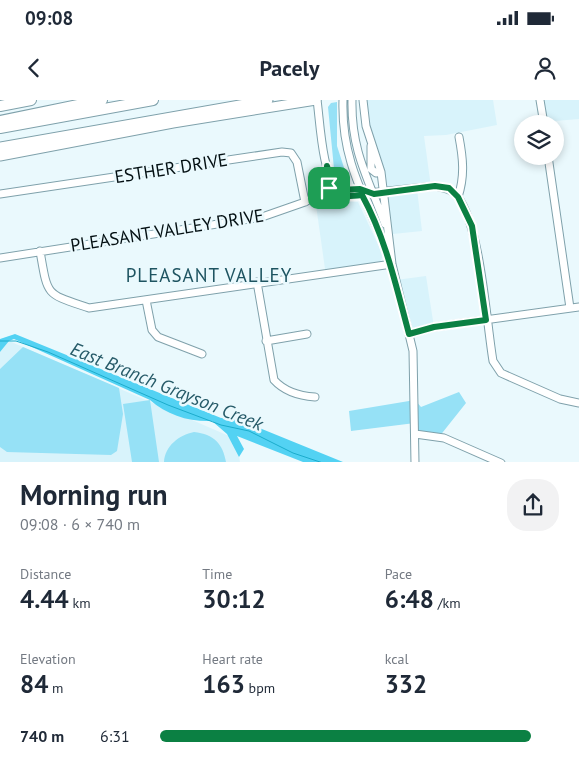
<!DOCTYPE html>
<html lang="en">
<head>
<meta charset="utf-8">
<style>
	:root { --surface:#fff; --page:#f2f2f3; --text:#1f2937; --muted:#747a83; --accent:#0b8043 }
	body { margin:0; font-family:"PT Sans",sans-serif; background:var(--page); color:var(--text); height:100vh; display:flex; flex-direction:column; font-size:19px; white-space:nowrap }
	* { box-sizing:border-box; margin:0 }
	p { font-size:16px; color:var(--muted) }
	.icon { flex:none; width:28px; height:28px; fill:none; stroke:currentColor; stroke-width:2; stroke-linecap:round; stroke-linejoin:round }
	.map { position:relative; height:362px; overflow:hidden }
	.side { display:flex; flex-direction:column; background:var(--surface); flex:1 }
	.side>* { flex:none }
	.tools { position:absolute; left:514px; top:15px; display:grid; gap:10px }
	.tools a { display:grid; place-items:center; width:50px; height:50px; border-radius:50%; background:var(--surface); box-shadow:0 2px 8px #0003; font-size:25px }
	.pin { position:absolute; display:grid; place-items:center; width:42px; height:42px; color:#fff; margin:-21px; border-radius:10px; box-shadow:0 2px 8px #0006 }
	.round { display:grid; place-items:center; flex:none; width:52px; height:52px; border-radius:20px; background:var(--page) }
	.overview { display:flex; align-items:center; justify-content:space-between; height:85px; padding:0 20px }
	h1 { font-size:28px; font-weight:700; line-height:38px }
	.figures { display:grid; grid-template-columns:repeat(3,1fr); gap:8px; height:85px; padding:5px 20px }
	.figures div { display:grid; align-content:center }
	.figures b { font-size:25px; font-weight:700 }
	.figures small { font-size:14px; font-weight:400 }
	.figures p { font-size:14px }
	ul { padding:0 20px; list-style:none; font-size:16px }
	li { display:grid; grid-template-columns:80px 60px 1fr; align-items:center; height:38px }
	li i { height:12px; border-radius:6px; background:var(--accent) }
	.status { display:flex; justify-content:space-between; align-items:center; height:35px; padding:0 25px; background:var(--surface); direction:ltr }
	.status svg { height:14px; fill:currentColor }
	header { display:flex; justify-content:space-between; align-items:center; height:65px; padding:0 20px; background:var(--surface); font-size:22px; font-weight:700 }
	.map>svg:first-child { display:block }
	.built { fill:#d8f3fb }
	.green { fill:#96e1f6 }
	.forest { fill:#53d2f3 }
	.lines { fill:none; stroke-linecap:round; stroke-linejoin:round }
	.stream { stroke:#1baccc; stroke-width:1 }
	.minor-casing { stroke:#7fa1ab; stroke-width:9 }
	.major-casing { stroke:#7fa1ab; stroke-width:11 }
	.highway-casing { stroke:#7fa1ab; stroke-width:12 }
	.minor { stroke:#fff; stroke-width:7 }
	.major { stroke:#fff; stroke-width:9 }
	.highway { stroke:#fff; stroke-width:10 }
	.route-casing { stroke:#fff; stroke-width:10 }
	.route { stroke:#0b8043; stroke-width:6 }
	.labels { text-anchor:middle; dominant-baseline:central; stroke-width:5; stroke-linejoin:round; paint-order:stroke }
	.street-label { font-size:18px; fill:#041013; stroke:#eaf9fd }
	.neighbourhood-label { font-size:19px; letter-spacing:1px; fill:#1e5461; stroke:#eaf9fd }
	.water-label { font-size:19px; font-style:italic; fill:#275b69; stroke:#eaf9fd }
</style>
</head>
<body>
<div class="status"><b>09:08</b><svg viewBox="0 0 49 12"><path d="M0 12V9h3v3zM5 12V6h3v6zM10 12V3h3v9zM15 12V0h3v12zM26 1h20v11H26zM47 4h2v5h-2z"/></svg></div>
<header><svg class="icon" aria-label="back" viewBox="0 0 24 24"><path d="M15 5l-7 7 7 7"/></svg>Pacely<svg class="icon" aria-label="person" viewBox="0 0 24 24"><circle cx="12" cy="8" r="4"/><path d="M4 21q1-7 8-7t8 7"/></svg></header>
<div class="map">
<svg width="579" height="363" viewBox="0 0 579 363">
	<rect width="100%" height="100%" fill="#eaf9fd"/>
	<path class="built" d="M 363,0 L 493,0 L 497,25 L 446,35 L 424,36 L 431,87 L 417,89 L 422,131 L 393,134 L 385,83 Z
		M 540,0 L 579,0 L 579,19 L 543,22 Z
		M 325,93 L 340,102 L 358,102 L 383,155 L 380,163 L 381,169 L 326,176 L 315,98 Z
		M 426,176 L 434,227 L 409,234 L 396,180 Z
		M 9,241 L 236,339 L 240,362 L 0,363 L 0,252 Z"/>
	<path class="green" d="M 337,2 L 337,46 L 347,77 L 344,83 L 340,84 L 335,79 L 328,7 L 331,3 Z
		M 23,247 L 119,288 L 123,314 L 117,351 L 111,355 L 7,352 L 0,347 L 0,269 Z
		M 459,292 L 466,303 L 439,337 L 415,334 L 415,323 L 351,331 L 349,311 L 415,300 L 421,307 Z
		M 150,300 L 159,362 L 132,362 L 123,304 Z
		M 194,332 C 214,334 223,344 226,362 L 164,362 C 165,346 179,335 194,332 Z"/>
	<path class="forest" d="M 15,234 L 221,318 L 239,316 L 257,327 L 343,362 L 303,362 L 237,336 L 244,349 L 239,357 L 227,334 L 212,321 C 189,322 167,315 150,300 L 14,239 L 9,241 L 0,252 L 0,239 Z"/>
	<g class="lines">
		<path class="stream" d="M 0,241 L 16,241 L 48,252 L 168,305 L 221,325 L 249,331 L 293,353 L 323,363"/>
		<g class="minor-casing">
			<path id="minor" d="M 317,0 C 320,20 322,79 339,89 L 364,91
				M 343,0 C 341,63 367,100 389,156
				M 352,0 C 351,51 368,78 385,124
				M 363,0 L 366,26 L 381,72 L 392,164 L 413,251 L 415,363
				M 540,0 L 544,24
				M 371,46 L 371,69 L 376,73 L 381,72
				M 548,56 L 570,208
				M 327,66 L 329,88 L 341,96 L 435,86 C 444,88 452,89 458,97 C 481,129 486,219 493,261 L 501,273 L 560,299 L 579,303
				M 0,94 L 282,52 L 291,53 L 297,62 L 305,102
				M 458,97 C 465,76 463,58 459,37
				M 40,151 C 48,197 45,193 89,208 L 392,164
				M 0,158 L 262,117 L 305,102 L 329,89
				M 257,182 L 274,280 C 284,291 300,296 315,297
				M 146,200 L 152,230 L 158,237 L 202,254
				M 409,234 L 434,227 L 579,207
				M 266,241 L 307,234
				M 415,334 L 444,338 L 501,363"/>
		</g>
		<g class="major-casing">
			<path id="major" d="M 0,47 L 268,0
				M 0,56 L 173,23 L 316,0"/>
		</g>
		<g class="highway-casing">
			<path id="highway" d="M 0,6 L 31,0
				M 0,21 L 102,0
				M 0,28 L 153,0"/>
		</g>
		<use href="#minor" class="minor"/>
		<use href="#major" class="major"/>
		<use href="#highway" class="highway"/>
	</g>
	<g class="lines">
		<g class="route-casing">
			<path id="route" d="M 327,66 L 332,83 L 339,90 L 360,89 L 374,94 L 435,86 L 449,88 L 458,97 L 472,126 L 486,220 L 434,227 L 409,234 C 396,186 386,139 362,95 C 335,98 326,96 327,66 Z"/>
		</g>
		<use href="#route" class="route"/>
	</g>
	<g class="labels">
		<g class="street-label">
			<text transform="translate(171 68) rotate(-9)">ESTHER DRIVE</text>
			<text transform="translate(167 130) rotate(-9)">PLEASANT VALLEY DRIVE</text>
		</g>
		<g class="neighbourhood-label">
			<text x="209" y="175">PLEASANT VALLEY</text>
		</g>
		<g class="water-label">
			<text transform="translate(167 286) rotate(22)">East Branch Grayson Creek</text>
		</g>
	</g>
</svg>
<div class="tools">
<a><svg class="icon" aria-label="layers" viewBox="0 0 24 24"><path d="M12 4l9 5-9 5-9-5zM3 14l9 5 9-5"/></svg></a>
</div>
<div class="pin" style="left:329px;top:88px;background:#1e9e55"><svg class="icon" aria-label="arrive" viewBox="0 0 24 24"><path d="M6 21V4h12l-3 4 3 4H6"/></svg></div>
</div>
<section class="side">
<div class="overview"><div><h1>Morning run</h1><p>09:08 · 6 × 740 m</p></div><a class="round"><svg class="icon" aria-label="share" viewBox="0 0 24 24"><path d="M12 15V3M7 8l5-5 5 5M5 13v7h14v-7"/></svg></a></div>
<div class="figures">
<div><p>Distance</p><b>4.44<small> km</small></b></div>
<div><p>Time</p><b>30:12</b></div>
<div><p>Pace</p><b>6:48<small> /km</small></b></div>
</div>
<div class="figures">
<div><p>Elevation</p><b>84<small> m</small></b></div>
<div><p>Heart rate</p><b>163<small> bpm</small></b></div>
<div><p>kcal</p><b>332</b></div>
</div>
<ul>
<li><b>740 m</b>6:31<i style="width:93%"></i></li>
</ul>
</section>
</body>
</html>
